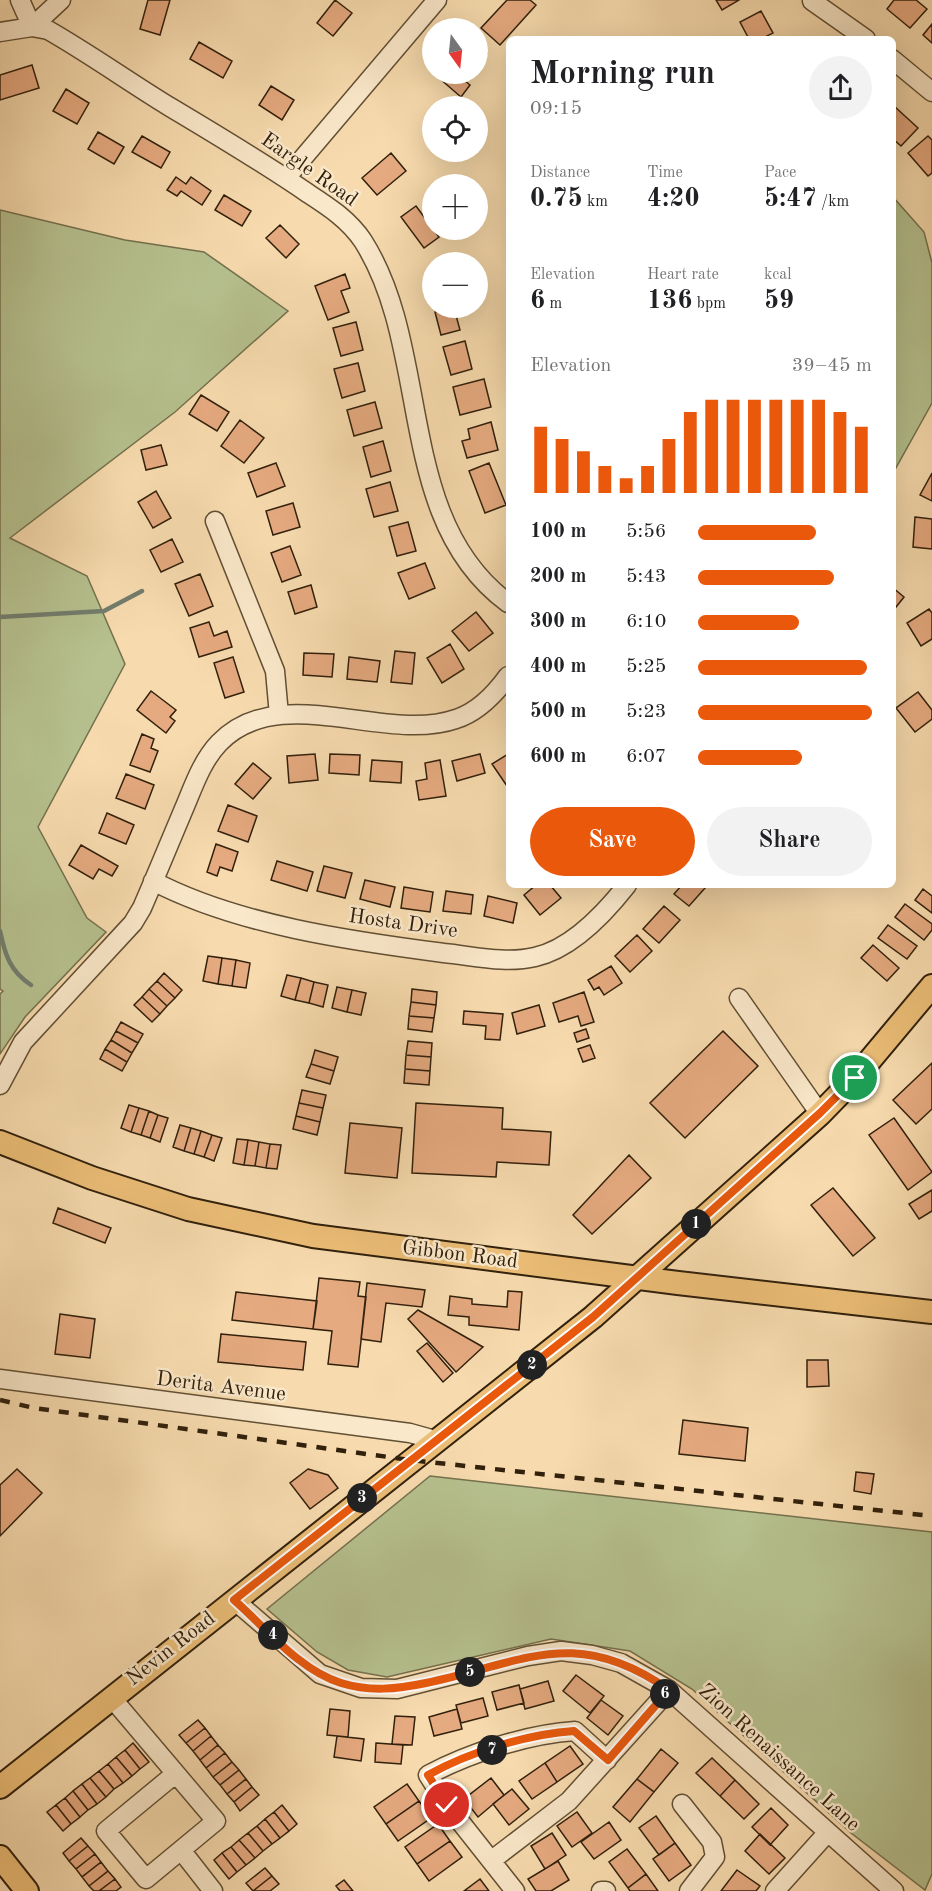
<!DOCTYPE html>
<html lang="en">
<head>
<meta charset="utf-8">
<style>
	:root { --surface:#fff; --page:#f2f2f2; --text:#202124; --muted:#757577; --accent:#ea580c }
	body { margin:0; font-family:"Old Standard TT",serif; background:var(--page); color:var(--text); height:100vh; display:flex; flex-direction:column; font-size:22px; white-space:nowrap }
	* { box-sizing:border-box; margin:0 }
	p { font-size:20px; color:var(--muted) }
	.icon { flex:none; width:33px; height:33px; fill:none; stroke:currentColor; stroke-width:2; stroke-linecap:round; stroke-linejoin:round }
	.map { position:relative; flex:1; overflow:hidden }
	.drawer { position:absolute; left:506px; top:36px; width:390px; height:852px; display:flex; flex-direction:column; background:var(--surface); border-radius:9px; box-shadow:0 6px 24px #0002 }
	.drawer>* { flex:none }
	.needle { width:39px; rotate:165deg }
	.tools { position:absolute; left:422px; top:18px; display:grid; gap:12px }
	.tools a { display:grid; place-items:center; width:66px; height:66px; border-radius:50%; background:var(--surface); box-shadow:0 6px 24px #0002; font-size:30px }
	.pin { position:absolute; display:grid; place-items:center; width:51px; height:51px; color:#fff; margin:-26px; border:3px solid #fff; border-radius:50%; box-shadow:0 2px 6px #0007 }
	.km { position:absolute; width:30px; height:30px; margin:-15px; border-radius:50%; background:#222; color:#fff; font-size:16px; line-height:30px; text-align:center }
	.round { display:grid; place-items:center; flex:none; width:63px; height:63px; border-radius:32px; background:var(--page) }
	.head { display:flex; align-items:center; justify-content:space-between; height:102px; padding:0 24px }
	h1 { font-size:33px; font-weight:800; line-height:45px }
	.figures { display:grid; grid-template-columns:repeat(3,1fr); gap:9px; height:102px; padding:6px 24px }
	.figures div { display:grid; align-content:center }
	.figures b { font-size:26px; font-weight:800 }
	.figures small { font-size:16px; font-weight:400 }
	.figures p { font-size:16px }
	.chart { height:168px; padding:12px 24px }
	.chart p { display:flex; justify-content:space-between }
	.chart svg { width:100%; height:108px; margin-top:6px; stroke:var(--accent); stroke-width:6 }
	.cta { display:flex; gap:12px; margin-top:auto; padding:12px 24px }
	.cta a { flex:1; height:69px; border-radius:36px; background:var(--accent); color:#fff; font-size:24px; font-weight:800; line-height:69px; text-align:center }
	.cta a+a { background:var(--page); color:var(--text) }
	ul { padding:0 24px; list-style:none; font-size:20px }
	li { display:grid; grid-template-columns:96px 72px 1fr; align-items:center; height:45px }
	li i { height:15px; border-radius:8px; background:var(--accent) }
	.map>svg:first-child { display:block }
	.green { fill:#b6c18f; stroke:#74704e; stroke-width:1.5 }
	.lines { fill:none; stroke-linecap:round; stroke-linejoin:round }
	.stream { stroke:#727d6d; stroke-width:4.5 }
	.building { fill:#e6aa80; stroke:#31200c; stroke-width:1.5 }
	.minor-casing { stroke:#624f34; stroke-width:21 }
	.major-casing { stroke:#31200c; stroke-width:26 }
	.minor { stroke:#fae8ca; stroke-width:18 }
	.major { stroke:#ecbe77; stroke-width:22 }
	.rail { stroke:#31200c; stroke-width:4.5; stroke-dasharray:10 10; stroke-linecap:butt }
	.route-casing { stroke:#fff; stroke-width:12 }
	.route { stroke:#ea580c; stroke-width:8 }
	.labels { text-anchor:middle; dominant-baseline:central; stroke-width:5; stroke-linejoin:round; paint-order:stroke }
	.street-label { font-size:21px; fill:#31200c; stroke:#fae8ca }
</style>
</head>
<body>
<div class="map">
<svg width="932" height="1891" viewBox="0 0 932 1891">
	<rect width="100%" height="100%" fill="#f7dbae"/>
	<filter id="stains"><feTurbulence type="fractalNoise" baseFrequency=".00333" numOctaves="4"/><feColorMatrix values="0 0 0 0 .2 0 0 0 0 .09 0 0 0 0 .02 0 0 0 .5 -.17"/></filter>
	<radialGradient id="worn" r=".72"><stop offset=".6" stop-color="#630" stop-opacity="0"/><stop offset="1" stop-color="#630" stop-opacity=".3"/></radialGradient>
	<path class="green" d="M 893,197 L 924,232 L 932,263 L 932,403 L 893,473 Z
		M 0,210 L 125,240 L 204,252 L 288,311 L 175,412 L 10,538 L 87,576 L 125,664 L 38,827 L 87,918 L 106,932 L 25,1017 L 0,1054 L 0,994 L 3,991 L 0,989 Z
		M 430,1476 L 932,1532 L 932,1874 L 925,1890 L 851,1833 L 692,1689 L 630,1651 L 551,1639 L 387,1677 L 348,1670 L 317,1652 L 267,1609 Z"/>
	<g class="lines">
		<path class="stream" d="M 0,617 L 104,611 L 142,591
			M 0,931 C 5,955 10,971 31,985"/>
	</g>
	<path class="building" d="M 148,0 L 170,0 L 160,35 L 140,29 Z
		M 335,0 L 352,13 L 333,36 L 317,23 Z
		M 507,0 L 530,0 L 536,5 L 500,45 L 481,28 Z
		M 716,0 L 739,0 L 722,10 Z
		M 894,0 L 916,0 L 927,9 L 910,28 L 887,9 Z
		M 761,11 L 773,33 L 761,39 L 749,39 L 740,22 Z
		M 932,24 L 932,43 L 923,35 Z
		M 199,42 L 232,61 L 223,78 L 190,59 Z
		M 477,45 L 487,53 L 477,65 Z
		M 32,65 L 39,88 L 0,100 L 0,75 Z
		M 443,74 L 470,74 L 464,80 L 470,85 L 461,97 L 439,78 Z
		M 271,86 L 294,100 L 282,120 L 259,105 Z
		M 66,89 L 89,103 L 77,124 L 53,111 Z
		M 894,106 L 918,128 L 901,146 L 892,138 Z
		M 98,132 L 124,147 L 114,164 L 88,149 Z
		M 142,136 L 170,152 L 161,168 L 132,152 Z
		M 928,136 L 932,140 L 932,173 L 928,176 L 908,153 Z
		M 391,153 L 406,171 L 377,195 L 362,178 Z
		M 176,177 L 186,184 L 191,177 L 211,191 L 202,205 L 181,191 L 177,196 L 167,190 Z
		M 224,195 L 251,211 L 242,226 L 215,210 Z
		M 416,206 L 439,237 L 424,248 L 401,217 Z
		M 280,225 L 299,244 L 286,258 L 266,238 Z
		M 345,274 L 350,288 L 341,291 L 349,312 L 328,320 L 315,286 Z
		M 454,308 L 460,330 L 441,335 L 435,312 Z
		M 356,322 L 363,350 L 341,356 L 333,328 Z
		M 465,341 L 472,369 L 451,375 L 443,347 Z
		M 358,363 L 365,391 L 342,398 L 334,369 Z
		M 484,379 L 491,407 L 460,415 L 453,387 Z
		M 201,395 L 229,412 L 217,431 L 189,414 Z
		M 375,402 L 382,428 L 354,436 L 347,410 Z
		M 240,420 L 264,438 L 244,463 L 221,446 Z
		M 491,422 L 498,450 L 467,458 L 462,441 L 470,439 L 468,429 Z
		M 383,441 L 391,471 L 371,477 L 363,447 Z
		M 161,445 L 167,465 L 146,470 L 141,450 Z
		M 276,463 L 285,486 L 257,497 L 248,473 Z
		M 489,463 L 506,505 L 485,513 L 469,471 Z
		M 932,473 L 932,501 L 920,495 Z
		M 390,482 L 398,511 L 374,517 L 366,489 Z
		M 156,491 L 171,518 L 153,528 L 138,502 Z
		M 293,503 L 300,527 L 273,535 L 266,511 Z
		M 915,517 L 932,519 L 932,549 L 913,547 Z
		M 408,522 L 416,551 L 397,556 L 389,527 Z
		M 172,539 L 183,562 L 161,572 L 150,550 Z
		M 290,546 L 301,575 L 282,582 L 271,553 Z
		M 425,563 L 435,588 L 409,599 L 398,573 Z
		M 200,574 L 213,606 L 189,616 L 175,584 Z
		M 311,585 L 317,607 L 295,614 L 288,592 Z
		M 892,587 L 904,597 L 892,612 Z
		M 929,609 L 932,613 L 932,639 L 921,646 L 907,623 Z
		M 476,612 L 493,633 L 469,651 L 452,631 Z
		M 209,622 L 214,636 L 227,631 L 232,647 L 199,657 L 190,628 Z
		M 450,644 L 464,669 L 442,683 L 427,658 Z
		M 395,651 L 415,653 L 412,684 L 391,682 Z
		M 304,653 L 334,654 L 332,677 L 303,675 Z
		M 233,657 L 244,692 L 225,698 L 214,663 Z
		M 349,657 L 380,661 L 377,682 L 347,679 Z
		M 151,691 L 176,710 L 170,717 L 175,721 L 166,733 L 137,710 Z
		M 918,692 L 932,710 L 932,719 L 915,732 L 896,708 Z
		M 142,734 L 154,739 L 151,748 L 158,751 L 150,772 L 130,765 Z
		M 315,754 L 318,780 L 289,783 L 287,756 Z
		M 330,754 L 360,755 L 359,775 L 329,773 Z
		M 480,754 L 485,773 L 457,781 L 452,761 Z
		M 508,754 L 508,785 L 507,786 L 492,764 Z
		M 372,760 L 402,762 L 401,783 L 370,781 Z
		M 440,760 L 446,796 L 419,800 L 416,781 L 427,779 L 425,763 Z
		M 253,763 L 271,778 L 253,799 L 235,784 Z
		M 126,774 L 154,785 L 145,809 L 116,798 Z
		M 228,805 L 257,816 L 248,842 L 218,831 Z
		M 107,813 L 134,825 L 126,844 L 99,833 Z
		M 216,844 L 238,852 L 232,871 L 220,867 L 217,876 L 207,872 Z
		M 81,845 L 118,866 L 112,876 L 99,869 L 93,879 L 69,865 Z
		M 277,861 L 313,872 L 307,891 L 271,880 Z
		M 324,866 L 352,873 L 345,898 L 317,891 Z
		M 365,880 L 395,887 L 390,907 L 360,899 Z
		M 536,885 L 550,885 L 561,898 L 540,915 L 524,895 Z
		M 682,885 L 701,885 L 705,888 L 689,906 L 674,894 Z
		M 404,887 L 433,892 L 430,912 L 401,908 Z
		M 923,889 L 932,896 L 932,913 L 915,900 Z
		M 446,891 L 473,895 L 471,914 L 443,911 Z
		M 488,896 L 517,903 L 513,923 L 484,916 Z
		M 905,904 L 932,924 L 932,930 L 924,940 L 895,917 Z
		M 664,906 L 680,920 L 659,943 L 643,929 Z
		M 888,925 L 917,946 L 907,959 L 878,938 Z
		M 637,935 L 652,951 L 630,972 L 615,956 Z
		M 873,945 L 899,968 L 887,981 L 861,958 Z
		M 208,956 L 222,958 L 218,984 L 203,981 Z
		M 222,958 L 236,960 L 232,986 L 218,984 Z
		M 236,960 L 250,963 L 246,988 L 232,986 Z
		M 611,966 L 622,983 L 604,995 L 599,987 L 594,990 L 588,980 Z
		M 164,973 L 182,990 L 175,998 L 157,981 Z
		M 287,975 L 301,978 L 295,1000 L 281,996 Z
		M 301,978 L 314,982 L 309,1003 L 295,1000 Z
		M 157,981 L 175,998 L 167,1006 L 149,989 Z
		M 314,982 L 328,985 L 323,1007 L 309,1003 Z
		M 337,987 L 352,990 L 347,1012 L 332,1008 Z
		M 149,989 L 167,1006 L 160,1014 L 142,997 Z
		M 412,989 L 437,992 L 436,1005 L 411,1002 Z
		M 352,990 L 366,993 L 361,1015 L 347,1012 Z
		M 584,992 L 594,1022 L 581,1026 L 578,1016 L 559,1022 L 553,1003 Z
		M 142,997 L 160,1014 L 152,1022 L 134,1005 Z
		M 411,1002 L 436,1005 L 434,1018 L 409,1016 Z
		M 539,1005 L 545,1026 L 517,1034 L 512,1013 Z
		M 464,1011 L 503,1014 L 500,1040 L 485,1039 L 486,1026 L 463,1024 Z
		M 409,1016 L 434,1018 L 432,1032 L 408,1029 Z
		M 121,1022 L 143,1034 L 138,1043 L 116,1031 Z
		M 586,1029 L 589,1038 L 577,1042 L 574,1033 Z
		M 116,1031 L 138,1043 L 132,1053 L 111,1040 Z
		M 723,1031 L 758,1066 L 685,1138 L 650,1103 Z
		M 111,1040 L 132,1053 L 127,1062 L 105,1049 Z
		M 408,1041 L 432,1043 L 431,1057 L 406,1055 Z
		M 590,1045 L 595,1058 L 583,1062 L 578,1049 Z
		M 105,1049 L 127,1062 L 122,1071 L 100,1059 Z
		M 315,1050 L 338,1057 L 334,1071 L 311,1064 Z
		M 406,1055 L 431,1057 L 430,1071 L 405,1069 Z
		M 932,1063 L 932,1109 L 916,1124 L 893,1100 Z
		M 311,1064 L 334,1071 L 330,1084 L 306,1077 Z
		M 405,1069 L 430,1071 L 429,1085 L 404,1083 Z
		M 302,1090 L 326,1095 L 323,1108 L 299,1103 Z
		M 299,1103 L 323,1108 L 320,1122 L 296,1116 Z
		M 416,1103 L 503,1108 L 502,1129 L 551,1132 L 549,1165 L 497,1162 L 496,1177 L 412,1173 Z
		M 129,1105 L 139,1108 L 131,1132 L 121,1128 Z
		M 139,1108 L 149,1111 L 141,1135 L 131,1132 Z
		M 149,1111 L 158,1115 L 150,1138 L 141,1135 Z
		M 158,1115 L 168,1118 L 160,1142 L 150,1138 Z
		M 296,1116 L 320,1122 L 317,1135 L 293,1129 Z
		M 894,1118 L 932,1172 L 908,1190 L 869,1135 Z
		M 350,1123 L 402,1128 L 397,1178 L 345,1173 Z
		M 180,1125 L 191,1128 L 184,1151 L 173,1147 Z
		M 191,1128 L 201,1131 L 194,1154 L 184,1151 Z
		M 201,1131 L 212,1135 L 204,1157 L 194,1154 Z
		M 212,1135 L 222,1138 L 214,1161 L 204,1157 Z
		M 237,1139 L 248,1140 L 244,1165 L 233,1163 Z
		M 248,1140 L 259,1142 L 255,1166 L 244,1165 Z
		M 259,1142 L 270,1144 L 266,1168 L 255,1166 Z
		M 270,1144 L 281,1145 L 277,1169 L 266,1168 Z
		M 629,1155 L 651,1178 L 592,1234 L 573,1215 Z
		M 833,1188 L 875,1238 L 853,1256 L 811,1205 Z
		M 932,1190 L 932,1211 L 919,1219 L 909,1204 Z
		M 58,1208 L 111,1228 L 105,1243 L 53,1223 Z
		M 319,1278 L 360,1282 L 358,1296 L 366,1297 L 358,1367 L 328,1364 L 332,1331 L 313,1329 Z
		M 367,1283 L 425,1290 L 422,1307 L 386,1303 L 381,1342 L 361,1339 Z
		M 508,1291 L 522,1292 L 519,1330 L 469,1325 L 469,1317 L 448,1315 L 450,1296 L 472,1299 L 472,1304 L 507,1307 Z
		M 236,1292 L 317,1301 L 313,1329 L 232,1320 Z
		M 418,1310 L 483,1347 L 456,1372 L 408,1319 Z
		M 60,1314 L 95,1319 L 90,1358 L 55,1354 Z
		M 221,1334 L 306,1342 L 303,1370 L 218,1362 Z
		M 427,1343 L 453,1373 L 443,1382 L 417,1351 Z
		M 807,1360 L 828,1360 L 829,1386 L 807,1387 Z
		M 683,1420 L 748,1428 L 745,1461 L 679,1454 Z
		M 17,1469 L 42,1493 L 0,1536 L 0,1485 Z
		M 308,1469 L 328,1475 L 338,1488 L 310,1509 L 290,1483 Z
		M 856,1472 L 874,1474 L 871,1494 L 854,1491 Z
		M 576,1675 L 604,1696 L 590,1713 L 563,1691 Z
		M 548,1681 L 554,1701 L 525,1709 L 520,1689 Z
		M 519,1685 L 524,1703 L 497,1710 L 492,1692 Z
		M 483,1698 L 488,1716 L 461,1723 L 456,1705 Z
		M 601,1700 L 623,1716 L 608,1735 L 587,1718 Z
		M 330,1709 L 350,1711 L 348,1737 L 327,1735 Z
		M 457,1709 L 462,1729 L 434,1736 L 429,1717 Z
		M 395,1716 L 415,1717 L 412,1745 L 392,1744 Z
		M 198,1720 L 205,1728 L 186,1743 L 179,1735 Z
		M 205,1728 L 211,1736 L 193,1751 L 186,1743 Z
		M 211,1736 L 218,1745 L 200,1760 L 193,1751 Z
		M 337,1736 L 364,1739 L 361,1761 L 334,1757 Z
		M 133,1743 L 149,1762 L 140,1769 L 125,1750 Z
		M 376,1743 L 403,1745 L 401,1764 L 375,1762 Z
		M 218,1745 L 225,1753 L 206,1768 L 200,1760 Z
		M 570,1746 L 583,1764 L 557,1782 L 545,1763 Z
		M 661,1749 L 678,1763 L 654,1792 L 637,1779 Z
		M 125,1750 L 140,1769 L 132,1776 L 116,1757 Z
		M 225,1753 L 232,1762 L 213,1777 L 206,1768 Z
		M 116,1757 L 132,1776 L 123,1783 L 108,1764 Z
		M 712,1758 L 735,1780 L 720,1796 L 696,1773 Z
		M 232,1762 L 239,1770 L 220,1785 L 213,1777 Z
		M 545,1763 L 557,1782 L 532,1799 L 519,1781 Z
		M 108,1764 L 123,1783 L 114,1789 L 99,1771 Z
		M 239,1770 L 246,1779 L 227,1794 L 220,1785 Z
		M 99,1771 L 114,1789 L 106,1797 L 90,1778 Z
		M 90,1778 L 106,1797 L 97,1804 L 82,1784 Z
		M 491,1778 L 504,1795 L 478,1817 L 464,1799 Z
		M 246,1779 L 252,1787 L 234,1802 L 227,1794 Z
		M 637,1779 L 654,1792 L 630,1822 L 613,1807 Z
		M 735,1780 L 759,1804 L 744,1819 L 720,1796 Z
		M 82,1784 L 97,1804 L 88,1810 L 73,1791 Z
		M 407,1784 L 419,1801 L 386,1824 L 374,1807 Z
		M 252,1787 L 259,1795 L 240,1811 L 234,1802 Z
		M 512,1789 L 529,1809 L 509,1825 L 493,1804 Z
		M 73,1791 L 88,1810 L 80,1817 L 65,1798 Z
		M 65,1798 L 80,1817 L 71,1824 L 56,1805 Z
		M 419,1801 L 431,1818 L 398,1841 L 386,1824 Z
		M 56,1805 L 71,1824 L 63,1831 L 47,1812 Z
		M 282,1805 L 297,1824 L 289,1831 L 274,1812 Z
		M 771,1808 L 788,1825 L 770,1845 L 752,1827 Z
		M 274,1812 L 289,1831 L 280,1838 L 265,1819 Z
		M 577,1812 L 592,1833 L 572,1847 L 557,1826 Z
		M 656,1816 L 675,1843 L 659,1855 L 639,1828 Z
		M 265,1819 L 280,1838 L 272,1844 L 257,1826 Z
		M 609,1822 L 621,1840 L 594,1859 L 581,1842 Z
		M 438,1824 L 450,1841 L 417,1864 L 405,1847 Z
		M 257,1826 L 272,1844 L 263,1851 L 248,1833 Z
		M 248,1833 L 263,1851 L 255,1858 L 239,1840 Z
		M 552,1833 L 566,1855 L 545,1869 L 531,1846 Z
		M 760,1834 L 785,1858 L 769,1874 L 745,1851 Z
		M 81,1838 L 88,1846 L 69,1861 L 63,1853 Z
		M 239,1840 L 255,1858 L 246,1865 L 231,1847 Z
		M 450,1841 L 462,1857 L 429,1881 L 417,1864 Z
		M 675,1843 L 691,1865 L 669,1881 L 653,1859 Z
		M 88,1846 L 95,1854 L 76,1869 L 69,1861 Z
		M 231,1847 L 246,1865 L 237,1872 L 222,1853 Z
		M 627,1849 L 646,1874 L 628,1888 L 609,1862 Z
		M 222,1853 L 237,1872 L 229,1879 L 214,1860 Z
		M 95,1854 L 101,1862 L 82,1877 L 76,1869 Z
		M 558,1861 L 569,1880 L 551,1891 L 536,1891 L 528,1879 Z
		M 101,1862 L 108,1871 L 89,1886 L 82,1877 Z
		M 265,1868 L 272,1876 L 253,1891 L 246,1883 Z
		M 737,1870 L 760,1886 L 756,1891 L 721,1891 Z
		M 108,1871 L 115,1879 L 99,1891 L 94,1891 L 89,1886 Z
		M 646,1874 L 658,1891 L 630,1891 L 628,1888 Z
		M 272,1876 L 279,1884 L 270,1891 L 253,1891 Z
		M 115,1879 L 121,1887 L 116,1891 L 99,1891 Z
		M 480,1879 L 489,1891 L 464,1891 Z
		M 344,1880 L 353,1891 L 340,1891 L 336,1886 Z"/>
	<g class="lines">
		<g class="minor-casing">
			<path id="minor" d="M 20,0 L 32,27
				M 812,1 L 866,39
				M 32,27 L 61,0
				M 0,32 L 32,27 L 48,30 C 90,54 129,82 170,107 C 217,135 264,163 309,194 C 329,207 349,220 363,241 C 433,351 394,519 508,603
				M 892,59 L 932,92
				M 286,178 L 437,0
				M 215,521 L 275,671 L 279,715
				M 153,881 C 237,925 351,941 444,953 C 474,956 506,964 535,957 C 571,949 605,913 627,885
				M 739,998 L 820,1114
				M 0,1085 L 23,1042 L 133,923 L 142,908 C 156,876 169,844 183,811 C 193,788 201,762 219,743 C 280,680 384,744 456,719 C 478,712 495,694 508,676
				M 0,1379 L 410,1433 L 435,1440
				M 234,1600 L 320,1674 L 361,1688 L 397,1689 L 528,1656 L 561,1651 L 592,1655 L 621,1663 L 669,1690 L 894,1891
				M 111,1697 L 216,1821 L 146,1879 L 106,1831 L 175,1774
				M 682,1804 L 712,1842 L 715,1857 L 689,1891
				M 181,1850 L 213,1891
				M 492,1860 L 569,1801 L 669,1690
				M 515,1891 L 447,1805 L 428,1775 C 469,1753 528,1734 575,1731 L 607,1760
				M 601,1891 L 606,1891
				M 775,1891 L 828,1832"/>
		</g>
		<g class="major-casing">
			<path id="major" d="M 0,1142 L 92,1178 L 188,1209 L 313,1236 L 678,1283 L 932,1312
				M 0,1787 L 593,1317 L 820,1114 L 855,1078 L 932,986
				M 0,1857 L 27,1891"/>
		</g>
		<use href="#minor" class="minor"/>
		<use href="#major" class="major"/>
		<path class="rail" d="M 0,1400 L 34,1408 L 410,1460 L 932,1516"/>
	</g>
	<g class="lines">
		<g class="route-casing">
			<path id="route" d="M 447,1805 L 428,1775 C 469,1752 528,1734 574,1731 L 608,1760 L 669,1690 C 575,1624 523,1663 426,1683 C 397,1689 370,1692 341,1683 C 299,1670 266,1628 234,1600 L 593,1317 L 820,1113 L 855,1078"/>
		</g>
		<use href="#route" class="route"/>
	</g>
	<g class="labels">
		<g class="street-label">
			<text transform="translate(309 170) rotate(35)">Eargle Road</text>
			<text transform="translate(403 924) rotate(8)">Hosta Drive</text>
			<text transform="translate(460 1255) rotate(7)">Gibbon Road</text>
			<text transform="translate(221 1387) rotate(7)">Derita Avenue</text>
			<text transform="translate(171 1649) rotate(-38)">Nevin Road</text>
			<text transform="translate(779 1758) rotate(42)">Zion Renaissance Lane</text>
		</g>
	</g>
	<rect width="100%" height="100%" filter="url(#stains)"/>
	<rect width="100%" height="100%" fill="url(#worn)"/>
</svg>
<div class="tools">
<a><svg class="needle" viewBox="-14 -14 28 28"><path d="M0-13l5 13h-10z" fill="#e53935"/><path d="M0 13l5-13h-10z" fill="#757577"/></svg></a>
<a><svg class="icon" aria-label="locate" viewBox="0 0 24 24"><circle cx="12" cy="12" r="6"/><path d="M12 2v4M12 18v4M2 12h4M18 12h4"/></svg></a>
<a>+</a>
<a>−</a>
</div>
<div class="pin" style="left:855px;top:1078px;background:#1e9e55"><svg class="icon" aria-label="arrive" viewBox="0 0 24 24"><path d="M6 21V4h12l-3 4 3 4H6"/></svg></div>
<div class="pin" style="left:447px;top:1805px;background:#d93025"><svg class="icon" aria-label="check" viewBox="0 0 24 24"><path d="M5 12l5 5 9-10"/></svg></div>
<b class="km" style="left:696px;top:1224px">1</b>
<b class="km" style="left:532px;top:1365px">2</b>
<b class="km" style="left:362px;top:1498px">3</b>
<b class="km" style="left:273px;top:1635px">4</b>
<b class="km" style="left:470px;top:1672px">5</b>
<b class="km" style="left:665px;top:1694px">6</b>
<b class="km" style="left:492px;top:1750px">7</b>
<section class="drawer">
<div class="head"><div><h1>Morning run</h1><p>09:15</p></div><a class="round"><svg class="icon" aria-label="share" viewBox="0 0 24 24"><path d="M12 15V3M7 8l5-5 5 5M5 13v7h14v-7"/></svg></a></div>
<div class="figures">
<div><p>Distance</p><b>0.75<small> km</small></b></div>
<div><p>Time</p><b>4:20</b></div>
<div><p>Pace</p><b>5:47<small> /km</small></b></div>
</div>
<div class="figures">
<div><p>Elevation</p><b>6<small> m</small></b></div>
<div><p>Heart rate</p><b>136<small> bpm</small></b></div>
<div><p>kcal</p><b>59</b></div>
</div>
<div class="chart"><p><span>Elevation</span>39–45 m</p>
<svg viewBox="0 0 160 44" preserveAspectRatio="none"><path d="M5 44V17M15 44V22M25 44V27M35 44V33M45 44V38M55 44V33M65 44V22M75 44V11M85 44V6M95 44V6M105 44V6M115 44V6M125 44V6M135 44V6M145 44V11M155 44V17"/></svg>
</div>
<ul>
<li><b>100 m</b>5:56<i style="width:68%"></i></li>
<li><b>200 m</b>5:43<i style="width:78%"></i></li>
<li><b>300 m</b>6:10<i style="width:58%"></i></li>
<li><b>400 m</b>5:25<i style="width:97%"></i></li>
<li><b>500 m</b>5:23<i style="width:100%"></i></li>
<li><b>600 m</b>6:07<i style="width:60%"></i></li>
</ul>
<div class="cta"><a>Save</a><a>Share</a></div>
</section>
</div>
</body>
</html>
